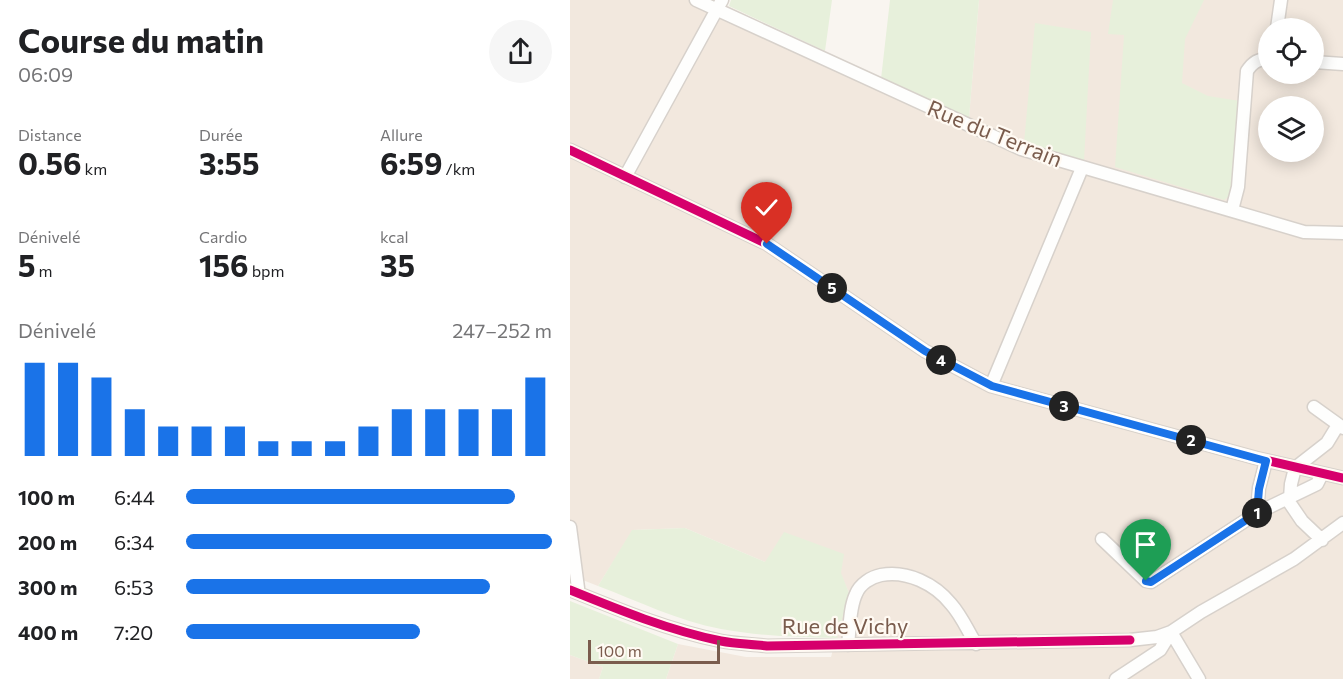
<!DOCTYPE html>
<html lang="fr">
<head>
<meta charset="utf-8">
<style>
	:root { --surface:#fff; --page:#f6f6f6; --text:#202124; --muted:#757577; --accent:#1a73e8 }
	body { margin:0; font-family:Commissioner,sans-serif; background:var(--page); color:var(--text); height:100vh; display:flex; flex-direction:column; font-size:22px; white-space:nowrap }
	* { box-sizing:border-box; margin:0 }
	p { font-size:20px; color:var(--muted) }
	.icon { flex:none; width:33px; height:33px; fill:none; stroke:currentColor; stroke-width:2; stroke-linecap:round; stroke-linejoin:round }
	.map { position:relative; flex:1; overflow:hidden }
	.drawer { display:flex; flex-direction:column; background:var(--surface); width:570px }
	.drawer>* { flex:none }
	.controls { position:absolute; left:688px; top:18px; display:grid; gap:12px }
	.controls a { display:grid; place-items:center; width:66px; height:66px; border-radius:50%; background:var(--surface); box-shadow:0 3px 15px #0003; font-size:30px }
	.scale { position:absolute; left:18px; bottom:15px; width:132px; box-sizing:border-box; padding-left:6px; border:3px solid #7a5c4d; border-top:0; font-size:16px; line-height:21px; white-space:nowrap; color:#7a5c4d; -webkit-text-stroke:4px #fffaf3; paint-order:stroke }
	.pin { position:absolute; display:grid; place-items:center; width:51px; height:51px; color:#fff; margin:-62px -26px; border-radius:50% 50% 50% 0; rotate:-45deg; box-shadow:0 0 6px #0007 }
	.pin .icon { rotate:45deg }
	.km { position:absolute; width:30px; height:30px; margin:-15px; border-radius:50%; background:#222; color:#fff; font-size:16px; line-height:30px; text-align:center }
	.round { display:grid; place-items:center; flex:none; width:63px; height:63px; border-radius:32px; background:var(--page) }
	.headline { display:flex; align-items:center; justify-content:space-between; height:102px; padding:0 18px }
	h1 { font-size:33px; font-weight:700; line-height:45px }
	.stats { display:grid; grid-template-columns:repeat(3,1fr); gap:9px; height:102px; padding:6px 18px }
	.stats div { display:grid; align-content:center }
	.stats b { font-size:30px; font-weight:700 }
	.stats small { font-size:16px; font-weight:400 }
	.stats p { font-size:16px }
	.chart { height:168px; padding:12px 18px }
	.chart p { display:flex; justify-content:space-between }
	.chart svg { width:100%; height:108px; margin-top:6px; stroke:var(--accent); stroke-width:6 }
	ul { padding:0 18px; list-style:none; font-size:20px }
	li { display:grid; grid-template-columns:96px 72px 1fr; align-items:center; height:45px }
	li i { height:15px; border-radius:8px; background:var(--accent) }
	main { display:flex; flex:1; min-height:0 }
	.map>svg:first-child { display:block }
	.residential { fill:#f2e8de; fill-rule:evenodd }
	.green { fill:#e7f0db }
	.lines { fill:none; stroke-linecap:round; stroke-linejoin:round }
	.minor-casing { stroke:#d7d1cb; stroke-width:15 }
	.minor { stroke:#fefefd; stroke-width:12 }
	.cycleway-casing { stroke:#fffaf3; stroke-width:13 }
	.cycleway { stroke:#d6006c; stroke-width:9 }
	.route-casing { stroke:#fff; stroke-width:12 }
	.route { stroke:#1a73e8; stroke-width:8 }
	.labels { text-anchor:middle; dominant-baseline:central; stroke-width:4.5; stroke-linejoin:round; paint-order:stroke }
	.street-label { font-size:22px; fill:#7a5c4d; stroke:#fffaf3 }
</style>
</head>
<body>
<main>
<section class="drawer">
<div class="headline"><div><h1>Course du matin</h1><p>06:09</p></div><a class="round"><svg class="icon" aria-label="share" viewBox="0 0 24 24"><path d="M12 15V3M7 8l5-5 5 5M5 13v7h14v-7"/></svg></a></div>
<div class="stats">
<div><p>Distance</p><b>0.56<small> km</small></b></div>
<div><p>Durée</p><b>3:55</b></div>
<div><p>Allure</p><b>6:59<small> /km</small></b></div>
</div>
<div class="stats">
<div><p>Dénivelé</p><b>5<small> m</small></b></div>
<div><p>Cardio</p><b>156<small> bpm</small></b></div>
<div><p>kcal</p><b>35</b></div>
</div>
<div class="chart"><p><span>Dénivelé</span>247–252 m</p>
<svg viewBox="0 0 160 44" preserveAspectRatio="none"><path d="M5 44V6M15 44V6M25 44V12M35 44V25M45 44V32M55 44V32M65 44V32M75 44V38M85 44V38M95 44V38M105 44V32M115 44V25M125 44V25M135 44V25M145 44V25M155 44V12"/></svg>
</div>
<ul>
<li><b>100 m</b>6:44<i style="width:90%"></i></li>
<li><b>200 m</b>6:34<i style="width:100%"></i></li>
<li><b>300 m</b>6:53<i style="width:83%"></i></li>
<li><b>400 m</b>7:20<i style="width:64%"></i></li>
</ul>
</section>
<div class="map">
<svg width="773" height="679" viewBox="0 0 773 679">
	<rect width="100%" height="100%" fill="#f9f5f0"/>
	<path class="residential" d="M 0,0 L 145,0 L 311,79 L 399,117 L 409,0 L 773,0 L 773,679 L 96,679 L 108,644 L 176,657 L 261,657 L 279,593 L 270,573 L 195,562 L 115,528 L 63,530 L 28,586 L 0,575 ZM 699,28 L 744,28 L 744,74 L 699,74 ZM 699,106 L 744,106 L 744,152 L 699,152 Z
		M 0,655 L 33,667 L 29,679 L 0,679 Z"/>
	<path class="green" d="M 161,0 L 262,0 L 255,51 L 159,6 Z
		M 320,0 L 409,0 L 399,118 L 311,79 Z
		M 543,0 L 634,0 L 615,39 L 612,83 L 638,96 L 670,101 L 665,192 L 654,200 L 545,167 L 554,35 L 538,34 Z
		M 465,23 L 521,32 L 514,161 L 454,143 Z
		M 115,528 L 195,562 L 214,532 L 274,554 L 271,573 L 279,593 L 267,638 C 227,637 189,636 151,629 C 108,621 68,601 28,586 L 62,530 Z
		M 0,601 L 108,644 L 96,679 L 29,679 L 33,667 L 0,655 Z"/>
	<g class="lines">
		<g class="minor-casing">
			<path id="minor" d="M 126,0 L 451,149 L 734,232 L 773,233
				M 707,28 L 711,0
				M 744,62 L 773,64
				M 0,150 L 197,244 L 355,351 L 421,386 L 686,458 L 773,478
				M 55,177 L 152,0
				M 662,210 L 668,187 L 677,71 C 683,62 688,59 699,59
				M 421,386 L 512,168
				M 744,407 L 773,428
				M 720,498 L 721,484 L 725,468 L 757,443 L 768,425
				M 717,499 L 732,521 L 752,540
				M 687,513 L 689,488 L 696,461
				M 0,527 L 8,588 L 7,593
				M 532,539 L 576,581 L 581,582 L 687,513 L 747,484 L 752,474
				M 0,590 C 49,610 98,630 151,641 C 166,644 182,644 197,646 L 560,640 L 587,637 L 601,632 L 631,612 L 724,559 L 773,523
				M 601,632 L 629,679
				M 278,645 C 280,629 279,609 286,594 C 290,584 301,577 311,575 C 337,570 365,584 381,604 C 391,615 398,631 406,644
				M 546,679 L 590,650 L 601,632"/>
		</g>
		<use href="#minor" class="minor"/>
		<g class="cycleway-casing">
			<path id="cycleway" d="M 0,150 L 197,244 L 355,351 L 421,386 L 686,458 L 773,478
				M 0,590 C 49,610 98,630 151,641 C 166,644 182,644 197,646 L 560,640"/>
		</g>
		<use href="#cycleway" class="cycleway"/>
	</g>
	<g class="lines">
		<g class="route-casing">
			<path id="route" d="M 197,244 L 355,351 L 422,386 L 696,461 L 689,489 L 687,513 L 581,582 L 576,581"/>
		</g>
		<use href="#route" class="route"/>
	</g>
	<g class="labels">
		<g class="street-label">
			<text transform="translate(425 133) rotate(22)">Rue du Terrain</text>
			<text x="275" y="625">Rue de Vichy</text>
		</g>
	</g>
</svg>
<div class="controls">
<a><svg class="icon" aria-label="locate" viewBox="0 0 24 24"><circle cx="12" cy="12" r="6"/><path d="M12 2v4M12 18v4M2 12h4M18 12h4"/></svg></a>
<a><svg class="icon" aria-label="layers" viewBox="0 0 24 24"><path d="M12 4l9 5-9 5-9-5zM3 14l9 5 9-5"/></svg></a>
</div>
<div class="scale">100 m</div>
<div class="pin" style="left:576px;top:581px;background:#1e9e55"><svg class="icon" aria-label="arrive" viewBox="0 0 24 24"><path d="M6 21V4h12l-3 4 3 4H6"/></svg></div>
<div class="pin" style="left:197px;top:244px;background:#d93025"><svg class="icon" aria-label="check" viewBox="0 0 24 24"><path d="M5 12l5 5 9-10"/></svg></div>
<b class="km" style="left:687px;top:513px">1</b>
<b class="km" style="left:621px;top:440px">2</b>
<b class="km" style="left:494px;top:406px">3</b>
<b class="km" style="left:371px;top:360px">4</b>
<b class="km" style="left:262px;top:288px">5</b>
</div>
</main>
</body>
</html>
